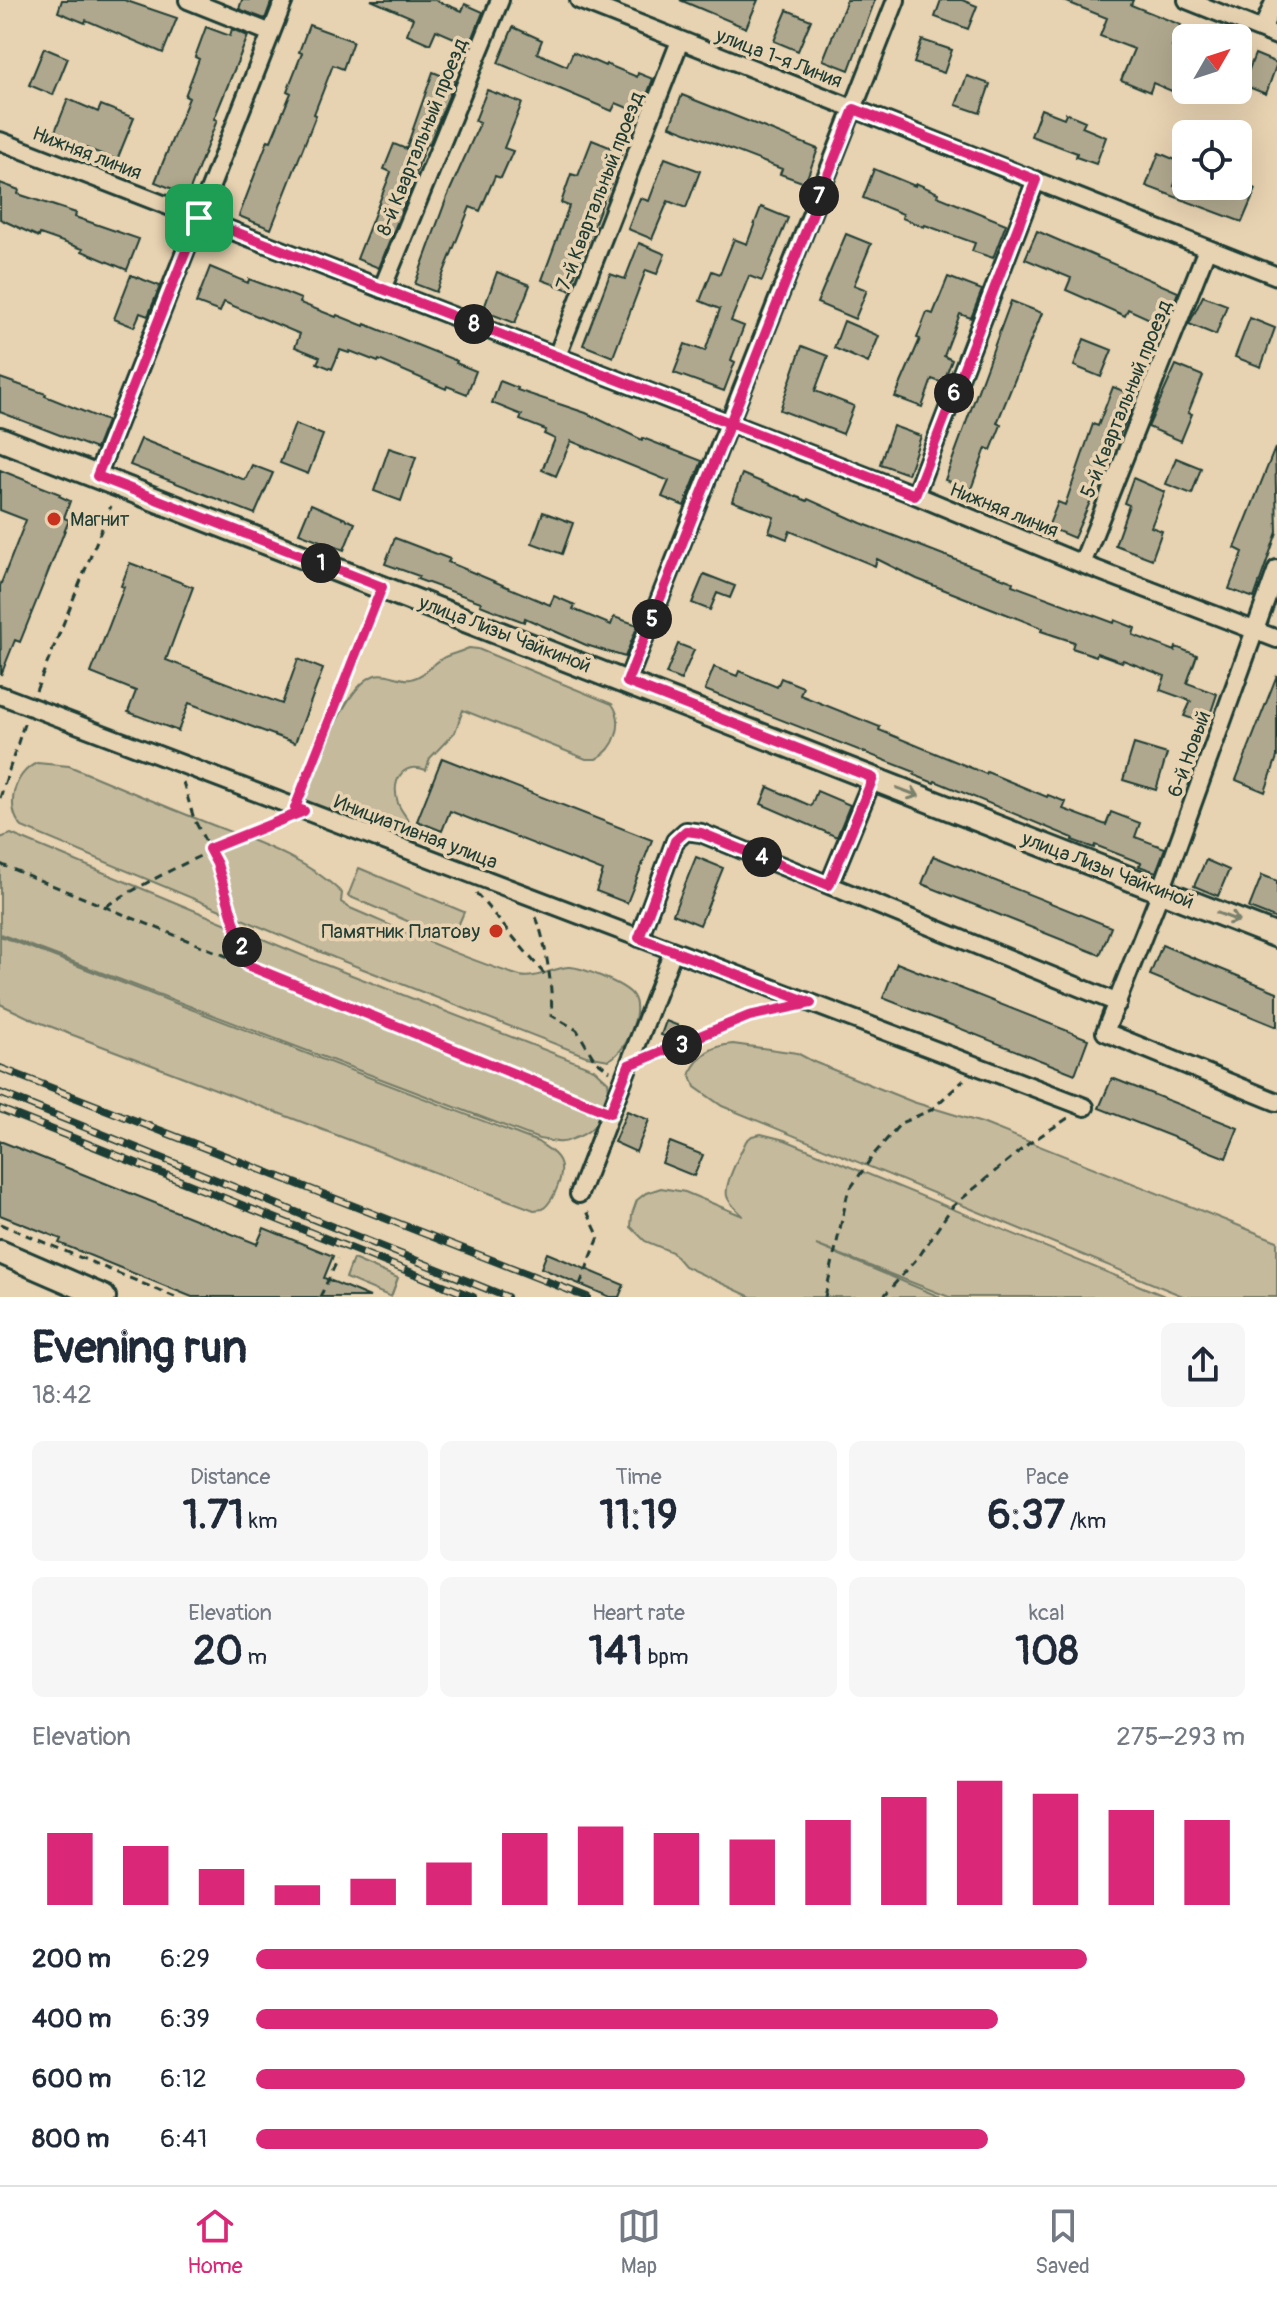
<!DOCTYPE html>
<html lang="en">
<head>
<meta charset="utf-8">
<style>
	:root { --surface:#fff; --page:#f6f6f7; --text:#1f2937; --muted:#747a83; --line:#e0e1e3; --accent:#db2777 }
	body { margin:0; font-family:Pangolin,sans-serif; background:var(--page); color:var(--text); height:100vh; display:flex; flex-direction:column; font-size:30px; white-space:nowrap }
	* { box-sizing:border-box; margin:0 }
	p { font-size:26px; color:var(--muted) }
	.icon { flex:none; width:44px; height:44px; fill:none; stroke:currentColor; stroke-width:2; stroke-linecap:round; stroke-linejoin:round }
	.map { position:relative; height:1297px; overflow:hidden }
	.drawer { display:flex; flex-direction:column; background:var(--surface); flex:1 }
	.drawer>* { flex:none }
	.needle { width:52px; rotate:51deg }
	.buttons { position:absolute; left:1172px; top:24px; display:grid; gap:16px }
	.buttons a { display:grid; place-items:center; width:80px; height:80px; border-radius:12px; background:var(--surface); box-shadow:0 8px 32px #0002; font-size:40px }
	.pin { position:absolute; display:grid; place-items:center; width:68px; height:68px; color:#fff; margin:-34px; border-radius:16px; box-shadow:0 4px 12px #0006 }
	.km { position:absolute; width:40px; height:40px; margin:-20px; border-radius:50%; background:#222; color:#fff; font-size:22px; line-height:40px; text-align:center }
	.round { display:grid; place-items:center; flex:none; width:84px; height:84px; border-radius:12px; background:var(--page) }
	.summary { display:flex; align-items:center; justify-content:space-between; height:136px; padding:0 32px }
	h1 { font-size:44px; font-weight:700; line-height:60px }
	.figures { display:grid; grid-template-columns:repeat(3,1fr); gap:12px; height:136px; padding:8px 32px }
	.figures div { display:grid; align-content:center; border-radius:12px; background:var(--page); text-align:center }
	.figures b { font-size:40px; font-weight:700 }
	.figures small { font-size:22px; font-weight:400 }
	.figures p { font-size:22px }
	.chart { height:224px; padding:16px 32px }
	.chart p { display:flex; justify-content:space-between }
	.chart svg { width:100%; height:144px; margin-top:8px; stroke:var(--accent); stroke-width:6 }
	ul { padding:0 32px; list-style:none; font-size:26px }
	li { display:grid; grid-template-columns:128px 96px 1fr; align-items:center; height:60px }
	li i { height:20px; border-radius:10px; background:var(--accent) }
	.dock { display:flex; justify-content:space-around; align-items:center; height:112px; border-top:2px solid var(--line); background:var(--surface); font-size:22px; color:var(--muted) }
	.dock a { display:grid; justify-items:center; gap:4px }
	.dock .current { color:var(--accent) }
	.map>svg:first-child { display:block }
	.green { fill:#c6ba9c; stroke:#727c68; stroke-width:2 }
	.building { fill:#b0a88e; stroke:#1f3d34; stroke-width:2 }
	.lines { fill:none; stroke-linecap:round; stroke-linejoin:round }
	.minor-casing { stroke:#1f3d34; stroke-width:22 }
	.major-casing { stroke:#1f3d34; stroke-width:28 }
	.path { stroke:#1f3d34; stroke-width:3; stroke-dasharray:8 6; stroke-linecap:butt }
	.minor { stroke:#e7d2b1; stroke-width:16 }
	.major { stroke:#e7d2b1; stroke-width:22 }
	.rail-casing { stroke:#1f3d34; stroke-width:8 }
	.rail { stroke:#e7d2b1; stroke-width:5; stroke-dasharray:15; stroke-linecap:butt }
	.oneway { stroke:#79806c }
	.route-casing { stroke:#fff; stroke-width:16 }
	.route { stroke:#db2777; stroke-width:10 }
	.poi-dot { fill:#c8321e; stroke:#e7d2b1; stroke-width:3 }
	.labels { text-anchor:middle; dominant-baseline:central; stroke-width:7; stroke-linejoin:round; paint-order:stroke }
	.street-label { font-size:20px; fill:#1f3d34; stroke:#e7d2b1 }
	.poi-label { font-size:20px; fill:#1f3d34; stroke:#e7d2b1; text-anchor:start }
</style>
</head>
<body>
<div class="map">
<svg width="1277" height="1297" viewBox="0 0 1277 1297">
	<rect width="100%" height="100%" fill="#e7d2b1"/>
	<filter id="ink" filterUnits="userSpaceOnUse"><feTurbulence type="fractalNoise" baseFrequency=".0125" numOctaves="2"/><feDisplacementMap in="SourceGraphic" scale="16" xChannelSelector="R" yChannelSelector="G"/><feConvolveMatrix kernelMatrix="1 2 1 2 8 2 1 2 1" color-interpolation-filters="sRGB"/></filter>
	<g filter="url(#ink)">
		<path class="green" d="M 469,648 L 478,649 L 612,704 C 625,722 616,749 596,759 L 586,759 L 463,710 L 455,732 L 430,758 L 426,770 C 402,761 391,781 398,803 C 401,812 408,817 410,825 L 398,837 L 389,838 L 307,804 L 306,796 C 319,764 343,687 375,675 C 386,671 400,681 411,679 C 426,676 434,661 447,656 C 455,653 460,652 469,648 Z
			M 37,763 L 69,766 C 113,784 156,803 200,820 C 249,840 304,856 342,893 L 341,902 L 350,908 C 406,932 462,958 520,976 C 535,980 552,968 568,967 C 580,966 627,985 633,996 C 638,1004 636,1017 633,1026 C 629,1039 621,1053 609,1060 L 586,1056 L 335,958 L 22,827 C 5,809 13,773 37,763 Z
			M 11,834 L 318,962 L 594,1069 L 608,1082 C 611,1095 602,1119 592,1128 C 587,1133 576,1138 570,1140 C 561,1145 548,1140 539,1139 L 0,934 L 0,838 Z
			M 359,868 L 464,912 L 452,940 L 348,896 Z
			M 0,936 L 538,1142 C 545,1147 555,1152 559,1160 C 566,1173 554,1200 543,1209 L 534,1210 L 36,1021 L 0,1004 Z
			M 733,1044 L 797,1053 L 814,1062 L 913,1102 L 982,1123 L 1277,1241 L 1277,1297 L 1185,1297 L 722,1106 L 695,1087 L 690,1073 C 700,1054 711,1046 733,1044 Z
			M 761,1134 L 785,1140 L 1167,1297 L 949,1297 L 816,1245 L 940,1297 L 751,1297 L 684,1266 L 672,1252 L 645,1241 L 631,1227 L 632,1214 L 637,1200 L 646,1193 L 661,1188 L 685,1192 L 743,1216 C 738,1210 729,1204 727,1196 C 724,1183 741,1153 746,1141 L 752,1136 Z
			M 353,1259 L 398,1278 L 391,1297 L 346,1278 Z"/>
		<path class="building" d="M 62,0 L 124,0 L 177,18 L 163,53 L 86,20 L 85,23 L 58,12 Z
			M 242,0 L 272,0 L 265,19 L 239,9 Z
			M 371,0 L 435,0 L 462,11 L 465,4 L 483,12 L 470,45 L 436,30 L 430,44 L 407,34 L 413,18 Z
			M 680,0 L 758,0 L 746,28 Z
			M 847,0 L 875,0 L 849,70 L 823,60 Z
			M 941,0 L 962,0 L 977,6 L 968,29 L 935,17 Z
			M 1062,0 L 1133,0 L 1131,5 L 1181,25 L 1172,47 L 1186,53 L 1186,97 L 1153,83 L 1150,92 L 1121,80 L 1134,49 L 1100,36 L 1107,18 Z
			M 787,10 L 811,20 L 798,51 L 774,41 Z
			M 309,25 L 353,41 L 343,69 L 333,65 L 314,114 L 316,115 L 271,229 L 239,216 L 268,140 L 271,141 L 291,93 L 287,91 L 302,53 L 299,52 Z
			M 206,27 L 230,36 L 232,29 L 248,36 L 214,119 L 217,120 L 188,195 L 155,182 L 189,98 L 185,96 L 199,59 L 195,57 Z
			M 513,27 L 542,40 L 537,53 L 567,66 L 573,52 L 605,66 L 606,64 L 637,77 L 638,73 L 653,79 L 640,113 L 616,103 L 612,111 L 498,63 Z
			M 922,40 L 952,50 L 944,73 L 914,63 Z
			M 44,48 L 68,58 L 53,95 L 29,85 Z
			M 1255,54 L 1277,63 L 1266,94 L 1243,85 Z
			M 433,72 L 455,81 L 429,145 L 426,144 L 408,195 L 379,268 L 357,259 L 391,172 L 384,169 L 394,144 L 406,149 Z
			M 967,76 L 990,84 L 980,113 L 956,105 Z
			M 487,90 L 522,103 L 504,148 L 513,151 L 501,178 L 495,176 L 480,211 L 470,207 L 436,292 L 415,284 L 447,197 L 480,123 L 475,121 Z
			M 682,95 L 818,149 L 805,183 L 780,174 L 782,169 L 670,126 Z
			M 68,99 L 98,112 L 101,105 L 134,118 L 117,160 L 78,145 L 77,149 L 52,139 Z
			M 1041,109 L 1064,118 L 1066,113 L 1085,121 L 1082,127 L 1106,137 L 1096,164 L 1076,157 L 1077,153 L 1031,136 Z
			M 592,140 L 622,152 L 569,290 L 542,280 L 569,206 L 561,203 L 571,174 L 578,176 Z
			M 1159,153 L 1183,163 L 1174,186 L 1238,186 L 1238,182 L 1256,189 L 1242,222 L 1146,186 Z
			M 665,158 L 700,171 L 686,208 L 668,201 L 652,239 L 628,229 L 640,198 L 649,201 Z
			M 874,169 L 915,186 L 916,183 L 938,193 L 937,196 L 1006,224 L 993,258 L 972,251 L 975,243 L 925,225 L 924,227 L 902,218 L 903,214 L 863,198 Z
			M 0,183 L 19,190 L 18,194 L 76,213 L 75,217 L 139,239 L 127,270 L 82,251 L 83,249 L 40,234 L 39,237 L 0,219 Z
			M 761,207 L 788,218 L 762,281 L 749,276 L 731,321 L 744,326 L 731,360 L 735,362 L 724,391 L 674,373 L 685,344 L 705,351 L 720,309 L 700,301 L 712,271 L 720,274 L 734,239 L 747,244 Z
			M 1037,231 L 1178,292 L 1165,326 L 1128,309 L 1125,316 L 1066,290 L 1071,278 L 1025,259 Z
			M 846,234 L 871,244 L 854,285 L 867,290 L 855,319 L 817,303 Z
			M 639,243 L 665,254 L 657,274 L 646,270 L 613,357 L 583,345 L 610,274 L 625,279 Z
			M 210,267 L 248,283 L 249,279 L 276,289 L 301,299 L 300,303 L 336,317 L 337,315 L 364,326 L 365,324 L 457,361 L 456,363 L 476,371 L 467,394 L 447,386 L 446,389 L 379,360 L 378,362 L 350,351 L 349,353 L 340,350 L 332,369 L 317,363 L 320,357 L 295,347 L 300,334 L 224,302 L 220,312 L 196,303 Z
			M 497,272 L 530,285 L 515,323 L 483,311 Z
			M 131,275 L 160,286 L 148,316 L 140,313 L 134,327 L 114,319 Z
			M 948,277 L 982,290 L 971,318 L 960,314 L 944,356 L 952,360 L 943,383 L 932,379 L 922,407 L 895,397 L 920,339 L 917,338 L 927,312 L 933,314 Z
			M 1203,296 L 1227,305 L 1216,335 L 1189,324 Z
			M 1011,301 L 1042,313 L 997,423 L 1001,425 L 991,450 L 986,448 L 971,489 L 945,480 Z
			M 1250,318 L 1275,328 L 1261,367 L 1235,357 Z
			M 844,321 L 879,336 L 868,363 L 834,348 Z
			M 1084,339 L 1112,350 L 1101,377 L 1074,366 Z
			M 802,346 L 828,356 L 815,391 L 854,406 L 843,434 L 780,410 Z
			M 1176,365 L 1203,376 L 1188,413 L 1192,414 L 1181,441 L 1148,427 Z
			M 0,378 L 46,394 L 45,396 L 107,421 L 96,449 L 0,412 Z
			M 500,381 L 518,388 L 517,390 L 586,413 L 642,440 L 643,438 L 702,461 L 684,506 L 662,497 L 669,481 L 571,441 L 556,476 L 542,470 L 555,439 L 544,434 L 546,430 L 520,420 L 522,415 L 492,403 Z
			M 1113,387 L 1137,396 L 1074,538 L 1048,527 L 1058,502 L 1065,505 L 1093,424 L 1098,426 Z
			M 295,424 L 323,435 L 308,474 L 280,463 Z
			M 893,426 L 921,436 L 908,474 L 880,464 Z
			M 141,439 L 245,480 L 252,465 L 273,473 L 255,514 L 130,465 Z
			M 389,448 L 416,457 L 401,501 L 374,491 Z
			M 1275,448 L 1277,532 L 1254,598 L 1229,589 L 1243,552 L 1235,548 Z
			M 1176,458 L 1201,468 L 1192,494 L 1166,484 Z
			M 0,470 L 60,494 L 59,496 L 70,501 L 64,518 L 69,520 L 20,642 L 15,640 L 1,675 L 0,586 L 26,520 L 0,510 Z
			M 742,474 L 807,501 L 808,499 L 861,523 L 1013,582 L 1012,585 L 1114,623 L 1115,620 L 1135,628 L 1133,635 L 1175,651 L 1176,647 L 1197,655 L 1187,683 L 1217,694 L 1207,724 L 1184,716 L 1191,701 L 1160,690 L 1165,676 L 1123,660 L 1122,662 L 1097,653 L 1096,656 L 1072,648 L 1074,642 L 1041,631 L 1042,628 L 917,579 L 877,559 L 875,566 L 790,531 L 787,539 L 769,532 L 774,517 L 732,501 Z
			M 1133,478 L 1165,492 L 1151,527 L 1162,531 L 1152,559 L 1115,545 L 1129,505 L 1124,503 Z
			M 311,504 L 355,523 L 344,550 L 299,533 Z
			M 543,512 L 573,523 L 562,554 L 532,543 Z
			M 395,538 L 450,559 L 448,562 L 550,605 L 554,596 L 575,605 L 573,609 L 611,625 L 614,617 L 638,625 L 625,657 L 586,645 L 525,618 L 524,622 L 508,616 L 480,605 L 481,602 L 417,579 L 419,576 L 385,564 Z
			M 130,563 L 193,587 L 166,660 L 282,704 L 298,659 L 323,669 L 295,743 L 189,703 L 178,731 L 128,712 L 136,691 L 91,673 L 124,587 L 121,586 Z
			M 704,574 L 735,586 L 730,598 L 717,593 L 710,610 L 692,603 Z
			M 678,644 L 694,650 L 681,680 L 666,674 Z
			M 714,667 L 737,676 L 739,671 L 777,687 L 781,678 L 803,687 L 800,695 L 880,727 L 879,730 L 986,774 L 987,772 L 1047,797 L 1048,795 L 1066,802 L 1063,809 L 1106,825 L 1111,812 L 1140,823 L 1135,837 L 1165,848 L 1156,872 L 1139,866 L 1141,863 L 1095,845 L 1094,848 L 1072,840 L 1073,838 L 935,781 L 934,783 L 914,775 L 915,772 L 705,690 Z
			M 1277,675 L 1277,757 L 1265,792 L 1236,780 Z
			M 1134,744 L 1167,754 L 1156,790 L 1123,780 Z
			M 442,758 L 652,840 L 627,903 L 596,891 L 603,871 L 450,811 L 442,831 L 417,821 Z
			M 768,787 L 811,806 L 817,791 L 850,805 L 837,837 L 761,804 Z
			M 933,856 L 1111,927 L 1100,955 L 922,884 Z
			M 696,857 L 723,868 L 700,925 L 673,914 Z
			M 1206,860 L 1229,870 L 1218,896 L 1194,886 Z
			M 1262,875 L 1277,881 L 1277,919 L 1249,908 Z
			M 1162,945 L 1277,992 L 1277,1027 L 1150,975 Z
			M 897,963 L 1088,1039 L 1075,1074 L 883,998 Z
			M 666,1021 L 687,1029 L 682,1043 L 661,1035 Z
			M 1112,1078 L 1238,1128 L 1226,1158 L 1099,1108 Z
			M 627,1111 L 649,1120 L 636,1152 L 614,1142 Z
			M 0,1141 L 257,1244 L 264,1228 L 333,1256 L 324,1278 L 370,1297 L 192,1297 L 59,1243 L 61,1239 L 0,1215 Z
			M 670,1142 L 703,1155 L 694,1176 L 662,1163 Z
			M 547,1253 L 624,1285 L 619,1297 L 610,1297 L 541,1268 Z"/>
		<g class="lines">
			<g class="minor-casing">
				<path id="minor" d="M 188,0 L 271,33
					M 579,0 L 1277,276
					M 1187,0 L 1277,36
					M 1262,30 L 1275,0
					M 0,141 L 915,495 L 1082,564 L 1277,639
					M 382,289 L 500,0
					M 557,356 L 680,41
					M 97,476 L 284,0
					M 915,495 L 1036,180
					M 1082,564 L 1207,249
					M 1277,569 L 1161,891 L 1105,1032 L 1277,1102
					M 627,682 L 896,0
					M 0,695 L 1085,1107
					M 829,885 L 873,778
					M 639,938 L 675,841 L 686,831 L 701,833 L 1118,1003
					M 579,1194 L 673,951"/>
			</g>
			<g class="major-casing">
				<path id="major" d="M 0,439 L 1277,936
					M 0,1252 L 104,1297"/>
			</g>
			<path class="path" d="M 36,691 L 111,506
				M 183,782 L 194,819 L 217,864 L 246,963
				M 301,791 L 375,605
				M 0,798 L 25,721
				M 0,864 L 597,1107
				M 476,893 L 546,976
				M 106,906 C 163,872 221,845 282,820
				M 536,917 C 545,938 554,993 551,1015 L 577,1030 L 594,1059 L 610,1071
				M 651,1056 L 749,1016 L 779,1009
				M 0,1224 L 175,1297
				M 320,1297 L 338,1259
				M 575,1297 L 599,1237 L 586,1209
				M 825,1297 L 848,1192 L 874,1154 L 901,1123 L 931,1110 L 964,1080
				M 883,1297 L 920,1255 L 952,1207 L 1028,1144 L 1068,1118"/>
			<use href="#minor" class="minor"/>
			<use href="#major" class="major"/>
			<g class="rail-casing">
				<path id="rail" d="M 0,1068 L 587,1297
					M 0,1093 L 507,1297
					M 0,1109 L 473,1297"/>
			</g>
			<use href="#rail" class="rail"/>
		</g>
		<defs><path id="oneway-shaft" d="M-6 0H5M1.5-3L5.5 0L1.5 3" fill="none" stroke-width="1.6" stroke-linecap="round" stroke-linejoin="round" transform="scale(2)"/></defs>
		<g class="oneway">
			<use href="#oneway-shaft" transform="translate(908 792) rotate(21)"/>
			<use href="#oneway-shaft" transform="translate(1228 917) rotate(21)"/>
		</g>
	</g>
	<g class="lines" filter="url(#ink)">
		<g class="route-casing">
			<path id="route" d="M 199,218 L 97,476 L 382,587 L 295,808 L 304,811 L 209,849 L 217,864 L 247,965 L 610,1113 L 629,1065 L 749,1016 L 811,1003 L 639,938 L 675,841 L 686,831 L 701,833 L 829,885 L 873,778 L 627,682 L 730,423 L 915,495 L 1036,180 L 854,109 L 730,423 L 199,218"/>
		</g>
		<use href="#route" class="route"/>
	</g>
	<g class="poi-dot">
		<circle cx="54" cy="519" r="8"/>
		<circle cx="496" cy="931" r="8"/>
	</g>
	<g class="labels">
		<g class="street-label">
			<text transform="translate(779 58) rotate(21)">улица 1-я Линия</text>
			<text transform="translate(422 137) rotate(-68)">8-й Квартальный проезд</text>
			<text transform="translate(87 153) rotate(21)">Нижняя линия</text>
			<text transform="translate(600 191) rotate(-69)">7-й Квартальный проезд</text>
			<text transform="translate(1126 399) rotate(-68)">5-й Квартальный проезд</text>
			<text transform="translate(1004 510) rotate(22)">Нижняя линия</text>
			<text transform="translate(505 634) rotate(21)">улица Лизы Чайкиной</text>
			<text transform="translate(1189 754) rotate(-70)">6-й Новый</text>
			<text transform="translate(416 832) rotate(21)">Инициативная улица</text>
			<text transform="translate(1108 870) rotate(21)">улица Лизы Чайкиной</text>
		</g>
		<g class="poi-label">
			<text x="70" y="519">Магнит</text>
			<text x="480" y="931" text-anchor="end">Памятник Платову</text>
		</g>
	</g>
</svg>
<div class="buttons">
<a><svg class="needle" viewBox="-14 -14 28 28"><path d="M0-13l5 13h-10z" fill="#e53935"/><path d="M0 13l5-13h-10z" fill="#747a83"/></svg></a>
<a><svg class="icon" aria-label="locate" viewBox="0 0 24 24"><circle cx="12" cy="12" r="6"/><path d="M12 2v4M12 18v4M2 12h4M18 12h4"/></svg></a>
</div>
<div class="pin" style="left:199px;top:218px;background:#1e9e55"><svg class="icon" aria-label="arrive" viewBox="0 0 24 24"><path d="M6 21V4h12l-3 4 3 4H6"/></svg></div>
<b class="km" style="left:321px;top:563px">1</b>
<b class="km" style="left:242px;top:947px">2</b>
<b class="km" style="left:682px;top:1045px">3</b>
<b class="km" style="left:762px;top:857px">4</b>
<b class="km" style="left:652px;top:619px">5</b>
<b class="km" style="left:954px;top:393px">6</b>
<b class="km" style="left:819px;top:196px">7</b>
<b class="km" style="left:474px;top:324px">8</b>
</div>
<section class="drawer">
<div class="summary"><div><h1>Evening run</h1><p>18:42</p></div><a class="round"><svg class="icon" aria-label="share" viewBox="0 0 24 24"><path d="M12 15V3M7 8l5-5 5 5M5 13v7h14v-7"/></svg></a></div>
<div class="figures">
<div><p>Distance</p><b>1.71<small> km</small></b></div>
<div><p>Time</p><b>11:19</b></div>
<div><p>Pace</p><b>6:37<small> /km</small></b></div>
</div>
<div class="figures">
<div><p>Elevation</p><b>20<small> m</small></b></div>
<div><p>Heart rate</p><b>141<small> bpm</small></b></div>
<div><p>kcal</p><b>108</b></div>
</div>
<div class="chart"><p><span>Elevation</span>275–293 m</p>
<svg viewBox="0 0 160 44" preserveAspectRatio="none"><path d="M5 44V22M15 44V26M25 44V33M35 44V38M45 44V36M55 44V31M65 44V22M75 44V20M85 44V22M95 44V24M105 44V18M115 44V11M125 44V6M135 44V10M145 44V15M155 44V18"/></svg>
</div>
<ul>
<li><b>200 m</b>6:29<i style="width:84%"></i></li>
<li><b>400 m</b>6:39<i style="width:75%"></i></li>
<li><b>600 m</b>6:12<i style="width:100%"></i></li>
<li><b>800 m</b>6:41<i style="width:74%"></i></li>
</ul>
</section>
<nav class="dock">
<a class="current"><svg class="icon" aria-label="home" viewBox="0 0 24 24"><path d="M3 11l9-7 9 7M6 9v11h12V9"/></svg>Home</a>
<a><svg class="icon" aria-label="map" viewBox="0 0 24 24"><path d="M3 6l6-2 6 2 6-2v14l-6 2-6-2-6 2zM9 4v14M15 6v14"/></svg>Map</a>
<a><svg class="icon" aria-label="saved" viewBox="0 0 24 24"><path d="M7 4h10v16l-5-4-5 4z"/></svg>Saved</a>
</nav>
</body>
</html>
